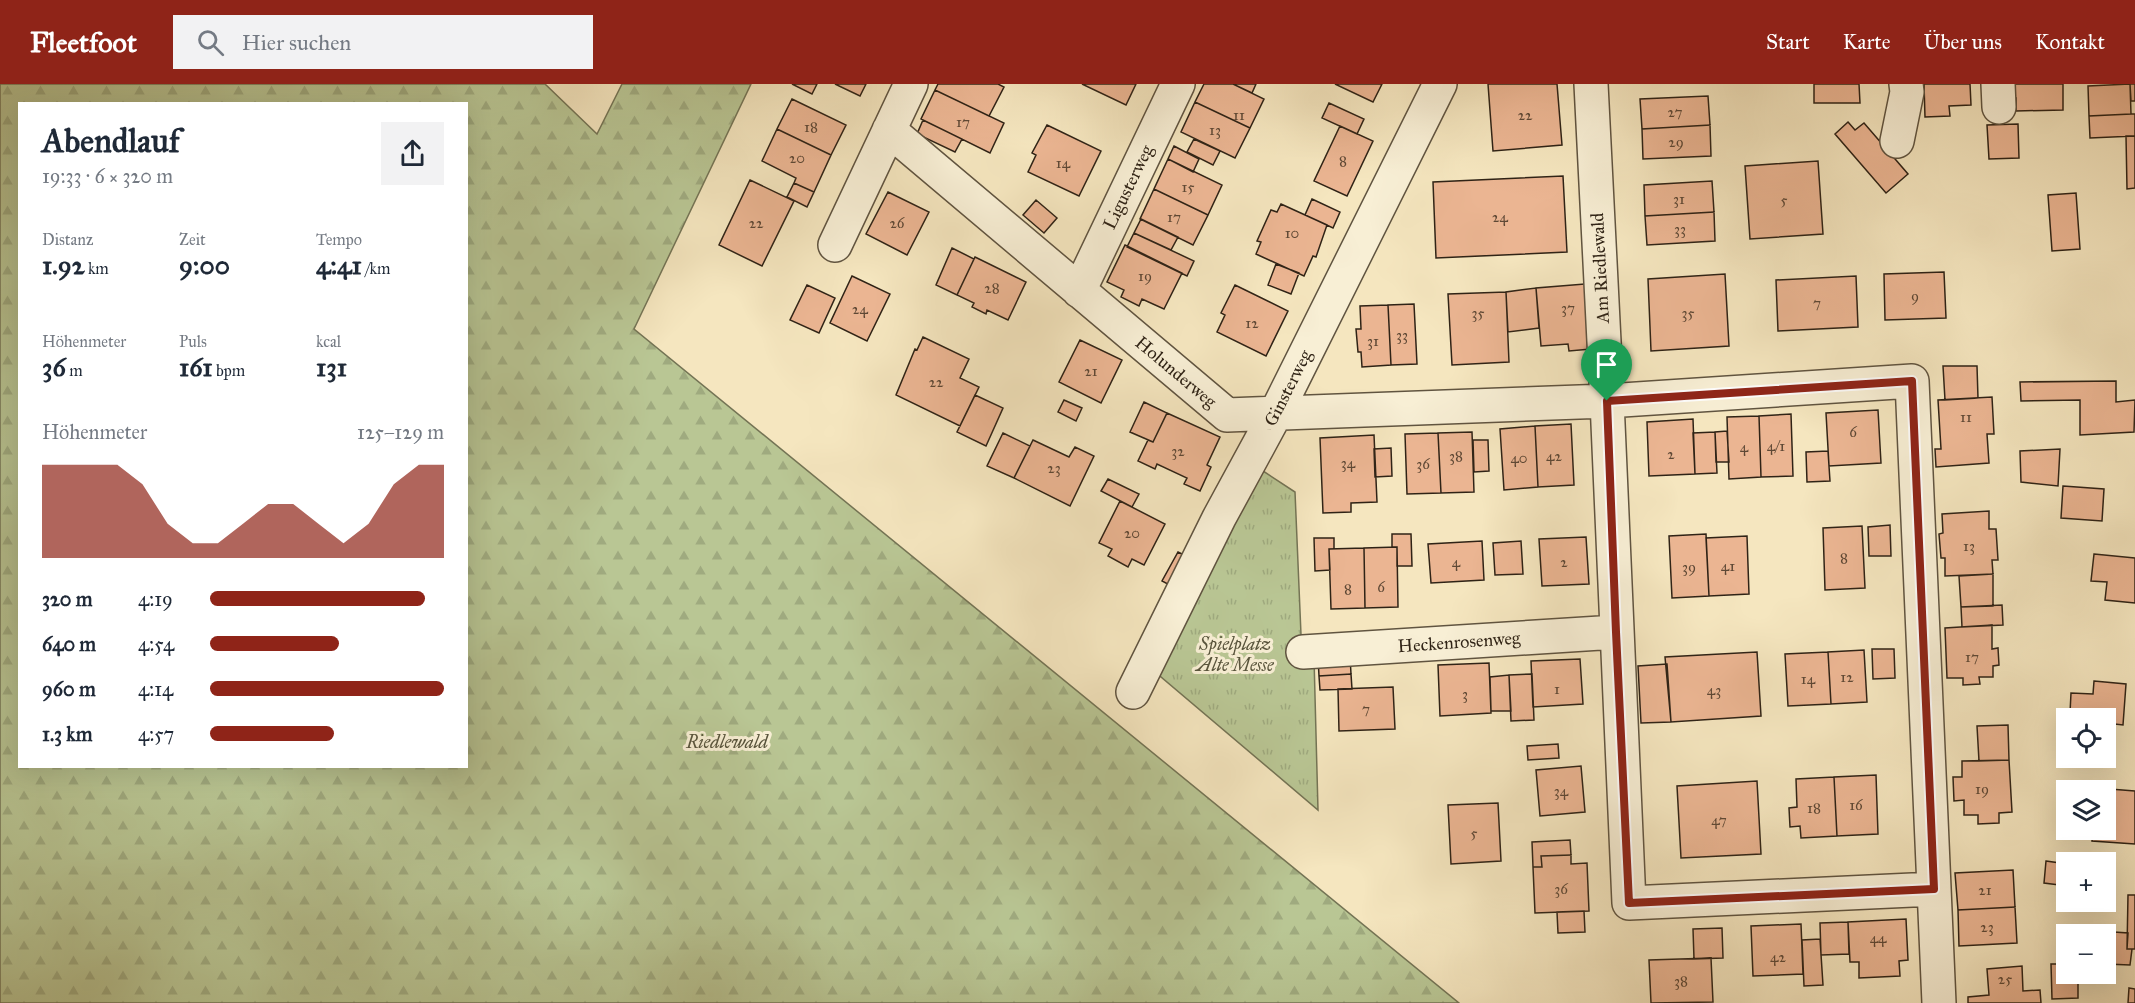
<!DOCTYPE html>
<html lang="de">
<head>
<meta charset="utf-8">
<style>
	:root { --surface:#fff; --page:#f2f2f3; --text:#1f2937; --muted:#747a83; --accent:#8f2418 }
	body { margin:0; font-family:"IM FELL Great Primer",serif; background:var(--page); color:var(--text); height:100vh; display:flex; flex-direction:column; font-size:22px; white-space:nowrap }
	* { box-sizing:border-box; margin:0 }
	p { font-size:20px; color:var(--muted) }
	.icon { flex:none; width:33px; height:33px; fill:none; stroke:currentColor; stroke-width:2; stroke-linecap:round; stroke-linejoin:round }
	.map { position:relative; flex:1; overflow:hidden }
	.drawer { position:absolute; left:18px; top:18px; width:450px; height:666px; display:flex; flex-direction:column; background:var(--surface); border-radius:0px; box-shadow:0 6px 24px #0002 }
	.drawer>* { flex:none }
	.tools { position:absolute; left:2056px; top:624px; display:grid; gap:12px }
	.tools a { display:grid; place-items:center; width:60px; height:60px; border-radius:0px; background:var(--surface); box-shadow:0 6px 24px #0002; font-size:30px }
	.pin { position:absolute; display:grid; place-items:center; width:51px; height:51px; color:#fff; margin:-62px -26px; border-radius:50% 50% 50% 0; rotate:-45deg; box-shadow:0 0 6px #0007 }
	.pin .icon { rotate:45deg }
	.round { display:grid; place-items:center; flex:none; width:63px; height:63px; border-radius:0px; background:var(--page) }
	.headline { display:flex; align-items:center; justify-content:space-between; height:102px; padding:0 24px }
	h1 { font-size:33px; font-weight:800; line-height:45px }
	.metrics { display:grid; grid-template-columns:repeat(3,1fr); gap:9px; height:102px; padding:6px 24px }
	.metrics div { display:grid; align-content:center }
	.metrics b { font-size:26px; font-weight:800 }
	.metrics small { font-size:16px; font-weight:400 }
	.metrics p { font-size:16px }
	.chart { height:168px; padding:12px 24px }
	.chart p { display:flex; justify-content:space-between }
	.chart svg { width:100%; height:108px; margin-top:6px; fill:var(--accent); opacity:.7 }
	ul { padding:0 24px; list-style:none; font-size:20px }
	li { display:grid; grid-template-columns:96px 72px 1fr; align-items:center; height:45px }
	li i { height:15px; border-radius:8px; background:var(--accent) }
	header { display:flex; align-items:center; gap:36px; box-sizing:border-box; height:84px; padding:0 30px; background:var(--accent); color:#fff }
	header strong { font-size:28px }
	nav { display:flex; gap:33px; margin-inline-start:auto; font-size:21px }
	.search { width:420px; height:54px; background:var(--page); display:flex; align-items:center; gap:15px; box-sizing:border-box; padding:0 21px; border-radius:0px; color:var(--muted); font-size:22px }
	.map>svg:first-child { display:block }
	.forest { fill:url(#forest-firs); stroke:#747455; stroke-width:1.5; fill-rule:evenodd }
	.park { fill:url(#park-tufts); stroke:#747455; stroke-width:1.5 }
	.building { fill:#ebb592; stroke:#2f2316; stroke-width:1.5 }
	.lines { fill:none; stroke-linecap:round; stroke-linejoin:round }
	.minor-casing { stroke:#605440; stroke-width:36 }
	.minor { stroke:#f8efd5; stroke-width:33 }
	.route-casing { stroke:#fff; stroke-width:12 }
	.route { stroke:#8f2418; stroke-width:8 }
	.labels { text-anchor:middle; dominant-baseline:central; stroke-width:6; stroke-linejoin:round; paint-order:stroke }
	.number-label { font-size:15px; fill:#5e4835 }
	.street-label { font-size:18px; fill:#2f2316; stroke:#f8efd5 }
	.park-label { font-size:18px; font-style:italic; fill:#58543c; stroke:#f8efd5 }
</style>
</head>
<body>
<header>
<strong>Fleetfoot</strong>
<div class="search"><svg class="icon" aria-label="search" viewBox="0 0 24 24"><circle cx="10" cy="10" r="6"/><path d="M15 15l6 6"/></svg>Hier suchen</div>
<nav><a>Start</a><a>Karte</a><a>Über uns</a><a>Kontakt</a></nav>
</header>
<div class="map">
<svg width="2135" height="919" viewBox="0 0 2135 919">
	<defs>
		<pattern id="forest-firs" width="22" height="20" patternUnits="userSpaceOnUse" patternTransform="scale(1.5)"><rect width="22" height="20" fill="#b9c694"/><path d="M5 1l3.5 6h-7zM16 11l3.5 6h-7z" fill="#9faa7f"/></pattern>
		<pattern id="park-tufts" width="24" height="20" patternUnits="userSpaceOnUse" patternTransform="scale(1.5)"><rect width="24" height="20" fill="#b9c694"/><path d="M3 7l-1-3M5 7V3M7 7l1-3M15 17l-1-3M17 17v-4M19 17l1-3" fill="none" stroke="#9faa7f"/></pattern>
	</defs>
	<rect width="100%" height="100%" fill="#f5e6bf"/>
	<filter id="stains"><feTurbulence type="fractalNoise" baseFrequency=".00333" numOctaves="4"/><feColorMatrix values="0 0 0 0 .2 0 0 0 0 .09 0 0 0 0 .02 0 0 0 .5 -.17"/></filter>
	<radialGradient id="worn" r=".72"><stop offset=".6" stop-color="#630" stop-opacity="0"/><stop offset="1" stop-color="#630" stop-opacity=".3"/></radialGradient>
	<path class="forest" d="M 0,0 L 545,0 L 597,50 L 622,0 L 751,0 L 634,245 L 1459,919 L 0,919 ZM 20,20 L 466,20 L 466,682 L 20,682 Z"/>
	<path class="park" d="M 1257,383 L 1295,408 L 1302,574 L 1314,574 L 1318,726 L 1154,587 Z"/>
	<path class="building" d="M 792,0 L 817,0 L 812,10 Z
		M 835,0 L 866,0 L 860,12 Z
		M 938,0 L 998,0 L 1004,3 L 989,32 L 935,6 Z
		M 1082,0 L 1136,0 L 1126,21 Z
		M 1204,0 L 1233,0 L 1264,15 L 1250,44 L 1195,18 Z
		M 1233,0 L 1256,0 L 1252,9 Z
		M 1335,0 L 1382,0 L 1373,18 Z
		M 1488,0 L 1557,0 L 1562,61 L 1493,67 Z
		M 1814,0 L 1859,0 L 1860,19 L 1814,19 Z
		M 1924,0 L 1970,0 L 1971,21 L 1949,22 L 1950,32 L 1925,33 Z
		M 2010,0 L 2063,0 L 2063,26 L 2016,27 L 2016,14 L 2010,14 Z
		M 2130,0 L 2135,0 L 2135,17 L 2131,17 Z
		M 2130,0 L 2131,30 L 2089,32 L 2088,2 Z
		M 935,6 L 1004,39 L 990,69 L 921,35 Z
		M 1708,12 L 1710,41 L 1642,45 L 1640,15 Z
		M 792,15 L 846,41 L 831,71 L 777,45 Z
		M 1195,18 L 1250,44 L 1235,74 L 1181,48 Z
		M 1329,19 L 1364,35 L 1357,50 L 1322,34 Z
		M 2131,30 L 2135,30 L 2135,52 L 2090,54 L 2089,32 Z
		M 923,36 L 962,55 L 955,68 L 917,50 Z
		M 1848,38 L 1855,46 L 1864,39 L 1908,90 L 1886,109 L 1835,50 Z
		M 2018,40 L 2019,74 L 1989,75 L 1987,41 Z
		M 1047,41 L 1101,67 L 1079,112 L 1028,88 L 1036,71 L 1032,69 Z
		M 1710,41 L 1711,72 L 1643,75 L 1642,45 Z
		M 1340,42 L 1373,57 L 1347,112 L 1314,97 Z
		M 777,45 L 831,71 L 814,108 L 794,99 L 796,94 L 762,77 Z
		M 2126,52 L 2135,52 L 2135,104 L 2127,105 Z
		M 1194,55 L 1220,67 L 1213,81 L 1187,68 Z
		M 1174,62 L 1199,75 L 1193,88 L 1168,75 Z
		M 1168,75 L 1222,101 L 1208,131 L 1154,105 Z
		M 1818,77 L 1823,150 L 1750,155 L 1745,82 Z
		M 1563,92 L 1567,168 L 1436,174 L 1433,98 Z
		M 750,96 L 794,117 L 762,182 L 719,161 Z
		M 1712,97 L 1714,128 L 1645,132 L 1644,101 Z
		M 794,99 L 814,108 L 807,123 L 787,113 Z
		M 1154,105 L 1208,131 L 1193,161 L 1140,135 Z
		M 888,108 L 929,128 L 907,171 L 866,150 Z
		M 2076,109 L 2080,165 L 2052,167 L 2048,111 Z
		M 1312,115 L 1340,128 L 1333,144 L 1305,131 Z
		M 1036,116 L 1057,134 L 1044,149 L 1023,131 Z
		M 1281,120 L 1327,141 L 1316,173 L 1313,172 L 1304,192 L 1256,170 L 1261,158 L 1257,157 L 1271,126 L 1277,128 Z
		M 1714,128 L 1715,157 L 1647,161 L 1645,132 Z
		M 1141,135 L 1178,153 L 1171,166 L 1134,149 Z
		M 1134,149 L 1194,177 L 1187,192 L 1127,163 Z
		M 1125,161 L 1182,189 L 1164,225 L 1142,215 L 1139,222 L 1121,213 L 1124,206 L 1107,198 Z
		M 952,164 L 974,175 L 957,211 L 936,201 Z
		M 975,173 L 1026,198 L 1008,236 L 987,226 L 986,230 L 972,223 L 974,219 L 957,211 Z
		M 1276,180 L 1299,189 L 1291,210 L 1268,201 Z
		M 1944,188 L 1946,234 L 1885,236 L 1884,190 Z
		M 1725,190 L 1729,262 L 1651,267 L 1648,195 Z
		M 852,192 L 890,210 L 867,257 L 830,239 Z
		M 1856,192 L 1858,243 L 1778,247 L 1776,196 Z
		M 1597,199 L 1602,264 L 1569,267 L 1568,260 L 1541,262 L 1536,204 Z
		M 807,201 L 835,214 L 819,249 L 790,236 Z
		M 1235,201 L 1288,227 L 1266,272 L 1217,248 L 1225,231 L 1221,229 Z
		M 1536,204 L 1539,244 L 1508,248 L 1506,208 Z
		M 1506,208 L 1509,278 L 1452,281 L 1448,210 Z
		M 1414,220 L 1417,280 L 1391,281 L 1388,221 Z
		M 1388,221 L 1391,281 L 1362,283 L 1361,268 L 1358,268 L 1356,245 L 1361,245 L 1360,222 Z
		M 923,253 L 969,275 L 960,294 L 979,303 L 960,342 L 896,311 L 915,265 L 917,266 Z
		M 1080,256 L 1122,276 L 1101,319 L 1059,298 Z
		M 1943,282 L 1977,282 L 1978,314 L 1945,316 Z
		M 2116,297 L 2116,318 L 2135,316 L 2134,348 L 2080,351 L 2080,316 L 2021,317 L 2020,298 Z
		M 975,311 L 1003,324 L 986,362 L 957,348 Z
		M 1992,313 L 1994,350 L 1987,350 L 1989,379 L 1936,383 L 1935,365 L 1941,365 L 1938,316 Z
		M 1064,316 L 1082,324 L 1076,337 L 1058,328 Z
		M 1144,318 L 1167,329 L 1153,358 L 1130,348 Z
		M 1878,326 L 1881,379 L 1829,382 L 1826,329 Z
		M 1167,329 L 1220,353 L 1207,381 L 1211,383 L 1200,407 L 1184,400 L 1187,394 L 1157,380 L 1155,385 L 1138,377 L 1148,356 L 1153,358 Z
		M 1791,330 L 1793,392 L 1761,393 L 1759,332 Z
		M 1759,332 L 1761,393 L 1729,395 L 1727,333 Z
		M 1693,335 L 1695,390 L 1649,392 L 1647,338 Z
		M 1571,340 L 1574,401 L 1538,403 L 1535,342 Z
		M 1535,342 L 1538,403 L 1504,406 L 1500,345 Z
		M 1727,347 L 1729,378 L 1716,378 L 1715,348 Z
		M 1472,348 L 1474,408 L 1441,409 L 1438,349 Z
		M 1715,348 L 1717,389 L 1695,390 L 1693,349 Z
		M 1003,349 L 1030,362 L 1014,394 L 987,382 Z
		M 1438,349 L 1441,409 L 1407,410 L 1405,350 Z
		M 1374,351 L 1377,418 L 1351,419 L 1351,428 L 1323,429 L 1320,354 Z
		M 1033,356 L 1069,373 L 1075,363 L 1094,372 L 1070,422 L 1014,394 Z
		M 1473,356 L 1488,356 L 1489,387 L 1474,388 Z
		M 1391,364 L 1392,392 L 1375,393 L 1374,365 Z
		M 2060,365 L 2058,402 L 2021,398 L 2020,367 Z
		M 1828,367 L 1830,397 L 1807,398 L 1806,368 Z
		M 1108,395 L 1139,410 L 1132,423 L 1101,407 Z
		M 2063,402 L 2104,405 L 2102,437 L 2061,434 Z
		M 1120,417 L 1165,440 L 1144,481 L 1132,475 L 1128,483 L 1108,472 L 1112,465 L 1099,459 Z
		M 1989,427 L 1989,445 L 1996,445 L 1998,476 L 1992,476 L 1993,490 L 1945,492 L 1945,474 L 1941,474 L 1939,450 L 1943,449 L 1942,430 Z
		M 1890,441 L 1891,472 L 1869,472 L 1868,443 Z
		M 1862,442 L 1865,504 L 1825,506 L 1823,444 Z
		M 1392,450 L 1411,450 L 1412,482 L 1397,482 L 1397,463 L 1392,463 Z
		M 1706,450 L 1709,512 L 1672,514 L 1669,452 Z
		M 1747,452 L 1749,510 L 1709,512 L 1706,454 Z
		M 1586,453 L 1589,500 L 1542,502 L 1539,455 Z
		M 1314,454 L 1334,454 L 1334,465 L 1329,465 L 1330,486 L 1315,487 Z
		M 1482,457 L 1484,496 L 1431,499 L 1428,460 Z
		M 1521,457 L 1523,490 L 1495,491 L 1493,459 Z
		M 1397,463 L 1398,523 L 1365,524 L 1364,464 Z
		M 1364,464 L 1365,524 L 1331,525 L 1329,465 Z
		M 1178,468 L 1194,476 L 1177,505 L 1162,497 Z
		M 2094,470 L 2135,474 L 2135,519 L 2105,516 L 2107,498 L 2091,497 Z
		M 1993,490 L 1993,522 L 1961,523 L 1959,492 Z
		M 2002,521 L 2003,541 L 1962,543 L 1961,523 Z
		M 1992,541 L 1992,565 L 1998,564 L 1999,581 L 1993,582 L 1993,593 L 1979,593 L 1980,600 L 1963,601 L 1963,594 L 1947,594 L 1945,544 Z
		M 1872,565 L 1894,565 L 1895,594 L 1873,595 Z
		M 1864,566 L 1867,618 L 1831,620 L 1828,568 Z
		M 1757,568 L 1761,632 L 1671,638 L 1665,573 Z
		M 1828,568 L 1831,620 L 1788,622 L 1785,570 Z
		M 1350,572 L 1351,590 L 1319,592 L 1318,574 Z
		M 1580,575 L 1583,620 L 1533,623 L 1531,577 Z
		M 1489,579 L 1491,629 L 1440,632 L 1438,581 Z
		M 1667,580 L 1671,638 L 1641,639 L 1638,582 Z
		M 1351,590 L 1352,605 L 1320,606 L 1319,592 Z
		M 1532,590 L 1534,636 L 1511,637 L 1509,591 Z
		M 1509,591 L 1511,627 L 1491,627 L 1490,593 Z
		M 2094,597 L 2126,600 L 2123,641 L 2106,639 L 2106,634 L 2091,634 L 2092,631 L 2070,629 L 2071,609 L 2093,610 Z
		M 1393,603 L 1395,645 L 1339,647 L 1338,605 Z
		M 2008,641 L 2009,676 L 1979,677 L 1977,642 Z
		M 1558,660 L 1559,674 L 1528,676 L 1527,662 Z
		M 2009,676 L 2012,728 L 1999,729 L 1999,739 L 1978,740 L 1978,731 L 1964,731 L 1964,716 L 1954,717 L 1953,693 L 1962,693 L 1962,677 Z
		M 1581,682 L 1585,728 L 1540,732 L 1536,686 Z
		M 1876,691 L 1878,750 L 1837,752 L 1834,693 Z
		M 1834,693 L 1837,752 L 1801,754 L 1800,742 L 1790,743 L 1789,724 L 1797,723 L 1796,695 Z
		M 1757,697 L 1761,770 L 1681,774 L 1677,702 Z
		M 2097,704 L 2135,707 L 2135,760 L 2092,757 L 2093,746 L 2106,746 L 2106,706 L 2096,706 Z
		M 1498,719 L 1501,777 L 1451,780 L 1448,721 Z
		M 1570,756 L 1571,771 L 1541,772 L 1542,783 L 1533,783 L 1532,758 Z
		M 1571,771 L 1571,780 L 1587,779 L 1589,827 L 1535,829 L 1533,783 L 1542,783 L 1541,772 Z
		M 2046,777 L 2067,780 L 2067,802 L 2044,799 Z
		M 2106,783 L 2112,784 L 2110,806 L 2106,805 Z
		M 2013,786 L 2015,823 L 1958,826 L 1955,789 Z
		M 2128,811 L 2135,811 L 2135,865 L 2127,865 Z
		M 2015,823 L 2017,859 L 1959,862 L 1958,826 Z
		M 1584,827 L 1585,848 L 1558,849 L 1557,828 Z
		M 1906,835 L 1908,876 L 1899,877 L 1900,892 L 1859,894 L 1859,878 L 1850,878 L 1848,838 Z
		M 1848,838 L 1849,870 L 1821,871 L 1820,839 Z
		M 1801,840 L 1803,890 L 1753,892 L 1751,842 Z
		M 1722,844 L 1723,874 L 1694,875 L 1693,845 Z
		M 2099,847 L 2128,849 L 2127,865 L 2132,865 L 2130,881 L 2106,880 L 2106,850 L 2098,850 Z
		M 1820,855 L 1823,901 L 1804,902 L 1802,856 Z
		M 1711,874 L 1713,918 L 1651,919 L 1649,876 Z
		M 2051,880 L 2067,880 L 2067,890 L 2078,890 L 2078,914 L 2052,915 Z
		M 2022,882 L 2023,907 L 2040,906 L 2041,919 L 1968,919 L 1968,913 L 1989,911 L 1987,885 Z
		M 2129,904 L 2135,905 L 2135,919 L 2128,919 Z"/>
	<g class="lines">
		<g class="minor-casing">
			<path id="minor" d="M 1591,0 L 1607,317 L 1629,819 L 1934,805
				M 1998,0 L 1999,23
				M 889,46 L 1227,331 L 1607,317 L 1912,297 L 1939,919
				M 1897,57 L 1907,8 L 1906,0
				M 835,161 L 911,0
				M 1079,207 L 1178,0
				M 1303,568 L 1616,548
				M 1133,608 L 1219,434 L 1276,329 L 1440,0"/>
		</g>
		<use href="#minor" class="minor"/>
	</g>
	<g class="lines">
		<g class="route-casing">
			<path id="route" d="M 1912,297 L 1934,805 L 1629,819 L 1616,548 L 1607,317 Z"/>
		</g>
		<use href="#route" class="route"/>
	</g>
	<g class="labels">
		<g class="number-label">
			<text x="1675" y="28">27</text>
			<text x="1239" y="31">11</text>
			<text x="1525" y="31">22</text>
			<text x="963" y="38">17</text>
			<text x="811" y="43">18</text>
			<text x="1215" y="46">13</text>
			<text x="1676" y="58">29</text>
			<text x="797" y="74">20</text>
			<text x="1343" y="77">8</text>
			<text x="1063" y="79">14</text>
			<text x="1188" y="103">15</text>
			<text x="1679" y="115">31</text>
			<text x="1784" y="116">5</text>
			<text x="1174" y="133">17</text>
			<text x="1500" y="133">24</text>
			<text x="756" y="139">22</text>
			<text x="897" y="139">26</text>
			<text x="1680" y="145">33</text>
			<text x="1292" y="149">10</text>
			<text x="1145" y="192">19</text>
			<text x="992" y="204">28</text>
			<text x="1915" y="212">9</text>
			<text x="1817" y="219">7</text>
			<text x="1568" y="224">37</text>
			<text x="860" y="225">24</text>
			<text x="1478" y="229">35</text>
			<text x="1688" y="229">35</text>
			<text x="1252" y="239">12</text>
			<text x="1402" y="251">33</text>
			<text x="1373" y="257">31</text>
			<text x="1091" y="287">21</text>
			<text x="936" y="298">22</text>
			<text x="1966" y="333">11</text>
			<text x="1853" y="348">6</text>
			<text x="1776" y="362">4/1</text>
			<text x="1744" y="363">4</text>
			<text x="1178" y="367">32</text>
			<text x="1671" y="370">2</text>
			<text x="1456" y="372">38</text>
			<text x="1554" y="372">42</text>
			<text x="1519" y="374">40</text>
			<text x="1348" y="379">34</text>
			<text x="1423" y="380">36</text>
			<text x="1054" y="384">23</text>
			<text x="1132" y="449">20</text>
			<text x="1969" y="462">13</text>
			<text x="1844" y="474">8</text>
			<text x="1456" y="478">4</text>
			<text x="1564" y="478">2</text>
			<text x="1728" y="482">41</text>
			<text x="1689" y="483">39</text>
			<text x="1381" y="503">6</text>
			<text x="1348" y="505">8</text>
			<text x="1972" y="573">17</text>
			<text x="1847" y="593">12</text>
			<text x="1808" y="595">14</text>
			<text x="1557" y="605">1</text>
			<text x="1714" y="606">43</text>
			<text x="1465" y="610">3</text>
			<text x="1366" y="625">7</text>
			<text x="1982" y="705">19</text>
			<text x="1561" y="707">34</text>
			<text x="1856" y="721">16</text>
			<text x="1814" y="724">18</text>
			<text x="1719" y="736">47</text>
			<text x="1474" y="749">5</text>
			<text x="1561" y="805">36</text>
			<text x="1985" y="806">21</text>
			<text x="1987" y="843">23</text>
			<text x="1878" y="854">44</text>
			<text x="1778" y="873">42</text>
			<text x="2005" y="895">25</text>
			<text x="1681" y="897">38</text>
		</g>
		<g class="street-label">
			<text transform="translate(1128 103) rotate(-64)">Ligusterweg</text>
			<text transform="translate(1600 184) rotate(-93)">Am Riedlewald</text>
			<text transform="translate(1176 288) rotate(40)">Holunderweg</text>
			<text transform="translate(1288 304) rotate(-63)">Ginsterweg</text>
			<text transform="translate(1459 558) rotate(-4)">Heckenrosenweg</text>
		</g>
		<g class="park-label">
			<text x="1235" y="560">Spielplatz<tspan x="1235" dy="21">Alte Messe</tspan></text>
			<text x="727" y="658">Riedlewald</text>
		</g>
	</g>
	<rect width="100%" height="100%" filter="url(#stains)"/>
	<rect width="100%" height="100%" fill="url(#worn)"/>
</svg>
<div class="tools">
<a><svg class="icon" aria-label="locate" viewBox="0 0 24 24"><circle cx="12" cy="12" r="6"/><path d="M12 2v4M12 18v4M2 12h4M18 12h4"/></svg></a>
<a><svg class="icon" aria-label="layers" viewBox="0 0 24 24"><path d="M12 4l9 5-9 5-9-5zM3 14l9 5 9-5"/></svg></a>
<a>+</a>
<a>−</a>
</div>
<div class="pin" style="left:1607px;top:317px;background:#1e9e55"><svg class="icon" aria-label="arrive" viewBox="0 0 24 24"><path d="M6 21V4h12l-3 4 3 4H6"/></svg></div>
<section class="drawer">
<div class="headline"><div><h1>Abendlauf</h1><p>19:33 · 6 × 320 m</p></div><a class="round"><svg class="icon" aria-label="share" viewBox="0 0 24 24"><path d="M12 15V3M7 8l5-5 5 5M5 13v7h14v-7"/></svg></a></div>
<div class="metrics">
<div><p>Distanz</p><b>1.92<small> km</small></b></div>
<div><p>Zeit</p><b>9:00</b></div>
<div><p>Tempo</p><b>4:41<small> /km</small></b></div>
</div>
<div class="metrics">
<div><p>Höhenmeter</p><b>36<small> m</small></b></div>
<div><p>Puls</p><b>161<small> bpm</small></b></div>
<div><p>kcal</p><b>131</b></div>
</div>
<div class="chart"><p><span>Höhenmeter</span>125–129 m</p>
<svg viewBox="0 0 160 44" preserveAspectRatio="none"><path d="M0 44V6L10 6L20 6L30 6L40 14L50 30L60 38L70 38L80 30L90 22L100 22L110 30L120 38L130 30L140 14L150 6L160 6V44z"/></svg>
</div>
<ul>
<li><b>320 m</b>4:19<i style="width:92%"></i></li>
<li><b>640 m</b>4:54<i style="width:55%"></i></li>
<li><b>960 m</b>4:14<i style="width:100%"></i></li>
<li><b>1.3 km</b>4:57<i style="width:53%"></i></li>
</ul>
</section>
</div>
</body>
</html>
